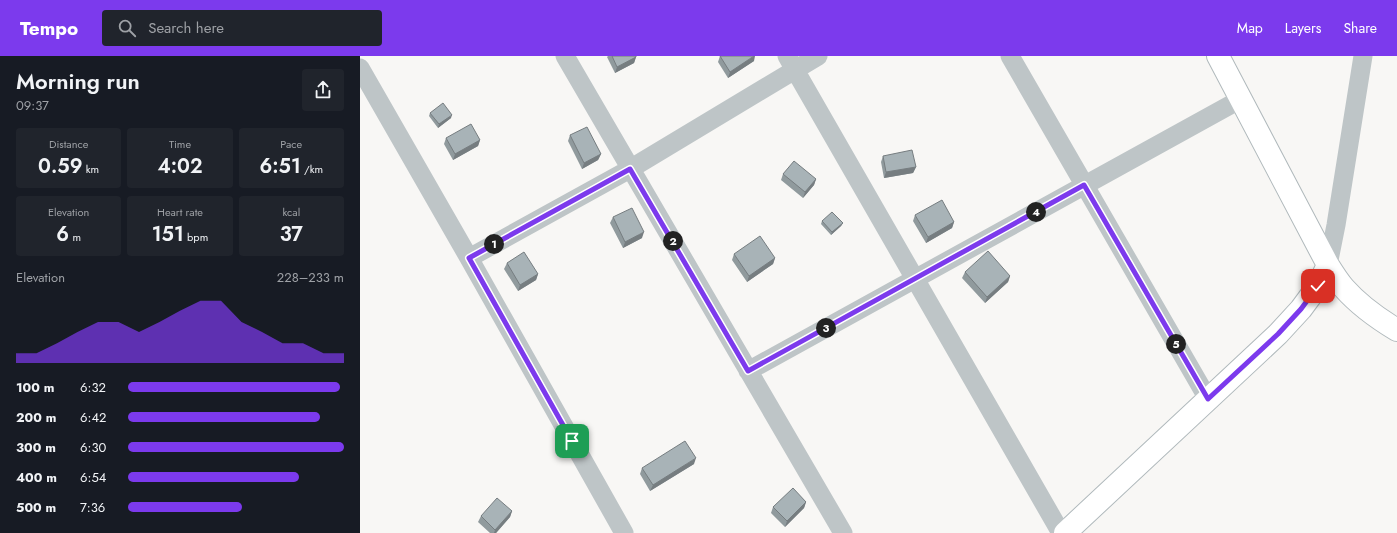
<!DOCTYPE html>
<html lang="en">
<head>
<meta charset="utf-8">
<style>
	:root { --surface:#171b24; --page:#20242c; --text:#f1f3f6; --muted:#9ea1a6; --accent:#7c3aed }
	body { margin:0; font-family:Jost,sans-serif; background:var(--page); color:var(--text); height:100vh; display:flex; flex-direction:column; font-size:15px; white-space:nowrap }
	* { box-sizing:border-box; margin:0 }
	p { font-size:13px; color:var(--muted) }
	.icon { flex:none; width:22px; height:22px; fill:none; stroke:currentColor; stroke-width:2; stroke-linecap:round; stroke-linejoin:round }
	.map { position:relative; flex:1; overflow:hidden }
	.details { display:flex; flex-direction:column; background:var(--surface); width:360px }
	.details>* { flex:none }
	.pin { position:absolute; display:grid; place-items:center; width:34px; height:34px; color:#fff; margin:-17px; border-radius:8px; box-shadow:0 2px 6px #0006 }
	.km { position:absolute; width:20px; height:20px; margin:-10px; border-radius:50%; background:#222; color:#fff; font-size:11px; line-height:20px; text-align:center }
	.round { display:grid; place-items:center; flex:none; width:42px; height:42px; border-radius:4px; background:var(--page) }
	.headline { display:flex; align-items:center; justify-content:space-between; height:68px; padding:0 16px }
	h1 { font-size:22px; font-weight:600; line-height:30px }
	.stats { display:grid; grid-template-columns:repeat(3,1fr); gap:6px; height:68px; padding:4px 16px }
	.stats div { display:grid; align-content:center; border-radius:4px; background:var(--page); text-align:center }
	.stats b { font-size:20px; font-weight:600 }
	.stats small { font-size:11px; font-weight:400 }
	.stats p { font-size:11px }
	.chart { height:112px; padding:8px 16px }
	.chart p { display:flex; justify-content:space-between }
	.chart svg { width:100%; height:72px; margin-top:4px; fill:var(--accent); opacity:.7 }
	ul { padding:0 16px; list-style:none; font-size:13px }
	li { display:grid; grid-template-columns:64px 48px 1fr; align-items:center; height:30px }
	li i { height:10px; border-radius:5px; background:var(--accent) }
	header { display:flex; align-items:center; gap:24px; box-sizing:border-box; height:56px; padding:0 20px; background:var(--accent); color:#fff }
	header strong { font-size:19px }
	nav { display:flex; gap:22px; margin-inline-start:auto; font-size:14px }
	.search { width:280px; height:36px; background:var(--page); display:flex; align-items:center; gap:10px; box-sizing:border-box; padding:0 14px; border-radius:4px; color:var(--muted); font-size:15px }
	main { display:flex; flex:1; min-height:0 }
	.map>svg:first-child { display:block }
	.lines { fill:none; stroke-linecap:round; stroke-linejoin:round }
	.secondary-casing { stroke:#b0b9bc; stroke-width:24 }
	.street { stroke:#bec5c7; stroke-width:19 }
	.secondary { stroke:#fff; stroke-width:22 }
	.wall { fill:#909a9d }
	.shaded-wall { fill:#767d80 }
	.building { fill:#a8b3b7; stroke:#767d80 }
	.route-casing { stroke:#fff; stroke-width:8 }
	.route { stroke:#7c3aed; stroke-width:5 }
</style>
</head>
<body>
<header>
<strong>Tempo</strong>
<div class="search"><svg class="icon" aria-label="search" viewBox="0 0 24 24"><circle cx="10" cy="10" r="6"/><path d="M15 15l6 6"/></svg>Search here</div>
<nav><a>Map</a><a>Layers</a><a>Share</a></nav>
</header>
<main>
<section class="details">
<div class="headline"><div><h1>Morning run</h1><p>09:37</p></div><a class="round"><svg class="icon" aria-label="share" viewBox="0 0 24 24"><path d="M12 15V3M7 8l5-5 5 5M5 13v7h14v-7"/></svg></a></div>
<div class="stats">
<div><p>Distance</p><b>0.59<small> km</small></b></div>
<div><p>Time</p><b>4:02</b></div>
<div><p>Pace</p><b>6:51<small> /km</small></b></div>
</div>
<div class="stats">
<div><p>Elevation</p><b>6<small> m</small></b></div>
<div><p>Heart rate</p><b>151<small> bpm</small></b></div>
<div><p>kcal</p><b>37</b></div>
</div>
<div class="chart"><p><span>Elevation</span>228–233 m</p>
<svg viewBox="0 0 160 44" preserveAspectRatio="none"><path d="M0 44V38L10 38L20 32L30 25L40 19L50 19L60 25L70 19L80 12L90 6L100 6L110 19L120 25L130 32L140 32L150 38L160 38V44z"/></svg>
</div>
<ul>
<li><b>100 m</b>6:32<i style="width:98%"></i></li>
<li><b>200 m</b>6:42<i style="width:89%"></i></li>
<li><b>300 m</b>6:30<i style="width:100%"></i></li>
<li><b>400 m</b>6:54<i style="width:79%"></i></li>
<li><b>500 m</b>7:36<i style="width:53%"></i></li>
</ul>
</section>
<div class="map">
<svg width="1037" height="477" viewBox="0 0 1037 477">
	<rect width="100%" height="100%" fill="#f8f7f5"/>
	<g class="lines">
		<g class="secondary-casing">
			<path id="secondary" d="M 858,0 L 968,209 C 973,217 978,225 984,232 C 999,249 1017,262 1037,274
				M 705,477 L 918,278 L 941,253 L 958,230 L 968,209"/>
		</g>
		<path class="street" d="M 205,0 L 483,477
			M 427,0 L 701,477
			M 650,0 L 848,343
			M 0,12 L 109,202 L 264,477
			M 109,202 L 270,113 L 458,0
			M 968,209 L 976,169 L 1003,0
			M 388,315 L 881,43"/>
		<use href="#secondary" class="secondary"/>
	</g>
	<path class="wall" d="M 248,0 L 276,0 L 276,1 L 274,7 L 255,17 L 247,1 Z
		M 360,0 L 394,5 L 368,22 L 358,6 Z
		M 70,57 L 91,62 L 78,72 L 69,60 Z
		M 210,79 L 241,98 L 238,104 L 222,113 L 208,85 Z
		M 86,82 L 120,84 L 118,90 L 93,104 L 84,88 Z
		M 523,100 L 556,111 L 553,117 L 524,122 L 521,106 Z
		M 423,118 L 456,123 L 454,129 L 443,142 L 421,124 Z
		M 555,159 L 594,166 L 592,172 L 566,187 L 553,165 Z
		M 253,161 L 282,182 L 263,192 L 250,167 Z
		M 462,165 L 483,167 L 481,170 L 471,179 L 461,168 Z
		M 374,198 L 415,202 L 413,208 L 387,226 L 372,204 Z
		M 147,207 L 178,218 L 176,224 L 158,235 L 144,213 Z
		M 605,216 L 650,220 L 648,226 L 625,247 L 602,222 Z
		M 334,408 L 290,435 L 280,418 L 282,412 Z
		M 446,446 L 444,452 L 425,471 L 411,457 L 413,451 Z
		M 152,455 L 150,461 L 136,477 L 130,477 L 118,466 L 121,460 Z"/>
	<path class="shaded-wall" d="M 394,0 L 395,0 L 394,5 L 368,22 L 370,16 Z
		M 276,1 L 274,7 L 255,17 L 257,11 Z
		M 92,59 L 91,62 L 78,72 L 79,68 Z
		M 120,84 L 118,90 L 93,104 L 95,98 Z
		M 241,98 L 238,104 L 222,113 L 224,107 Z
		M 556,111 L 553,117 L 524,122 L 526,116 Z
		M 456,123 L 454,129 L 443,142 L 445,136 Z
		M 594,166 L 592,172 L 566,187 L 568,181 Z
		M 483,167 L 481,170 L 471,179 L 472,176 Z
		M 284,176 L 282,182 L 263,192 L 265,186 Z
		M 415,202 L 413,208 L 387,226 L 389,220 Z
		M 178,218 L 176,224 L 158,235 L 160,229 Z
		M 650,220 L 648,226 L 625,247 L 627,241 Z
		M 336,402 L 334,408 L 290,435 L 293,429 Z
		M 446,446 L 444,452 L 425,471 L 427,465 Z
		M 152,455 L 150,461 L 136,477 L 134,477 L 135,474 Z"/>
	<path class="building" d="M 252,0 L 276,0 L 276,1 L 257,11 Z
		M 360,0 L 394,0 L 370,16 Z
		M 83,47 L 92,59 L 79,68 L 70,57 Z
		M 111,68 L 120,84 L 95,98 L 86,82 Z
		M 227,71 L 241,98 L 224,107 L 210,79 Z
		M 552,94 L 556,111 L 526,116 L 523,100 Z
		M 434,105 L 456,123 L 445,136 L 423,118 Z
		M 582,144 L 594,166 L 568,181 L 555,159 Z
		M 272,152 L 284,176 L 265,186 L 253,161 Z
		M 472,156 L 483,167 L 472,176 L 462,165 Z
		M 400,180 L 415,202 L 389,220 L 374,198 Z
		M 628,195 L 650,220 L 627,241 L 605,216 Z
		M 164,196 L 178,218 L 160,229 L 147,207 Z
		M 325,385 L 336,402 L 293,429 L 282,412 Z
		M 433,432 L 446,446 L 427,465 L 413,451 Z
		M 137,442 L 152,455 L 135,474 L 121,460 Z"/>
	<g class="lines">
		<g class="route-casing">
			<path id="route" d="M 212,385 L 109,202 L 270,113 L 388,315 L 724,129 L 848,343 L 918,278 L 941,253 L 958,230"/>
		</g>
		<use href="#route" class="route"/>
	</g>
</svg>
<div class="pin" style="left:212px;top:385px;background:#1e9e55"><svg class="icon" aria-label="arrive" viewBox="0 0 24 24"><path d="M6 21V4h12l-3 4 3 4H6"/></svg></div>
<div class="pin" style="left:958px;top:230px;background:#d93025"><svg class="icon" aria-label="check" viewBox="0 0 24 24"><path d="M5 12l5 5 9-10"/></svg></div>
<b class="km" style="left:134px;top:188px">1</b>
<b class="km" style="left:313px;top:185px">2</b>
<b class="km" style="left:466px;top:272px">3</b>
<b class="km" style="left:676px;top:156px">4</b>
<b class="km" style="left:816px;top:288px">5</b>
</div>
</main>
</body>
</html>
